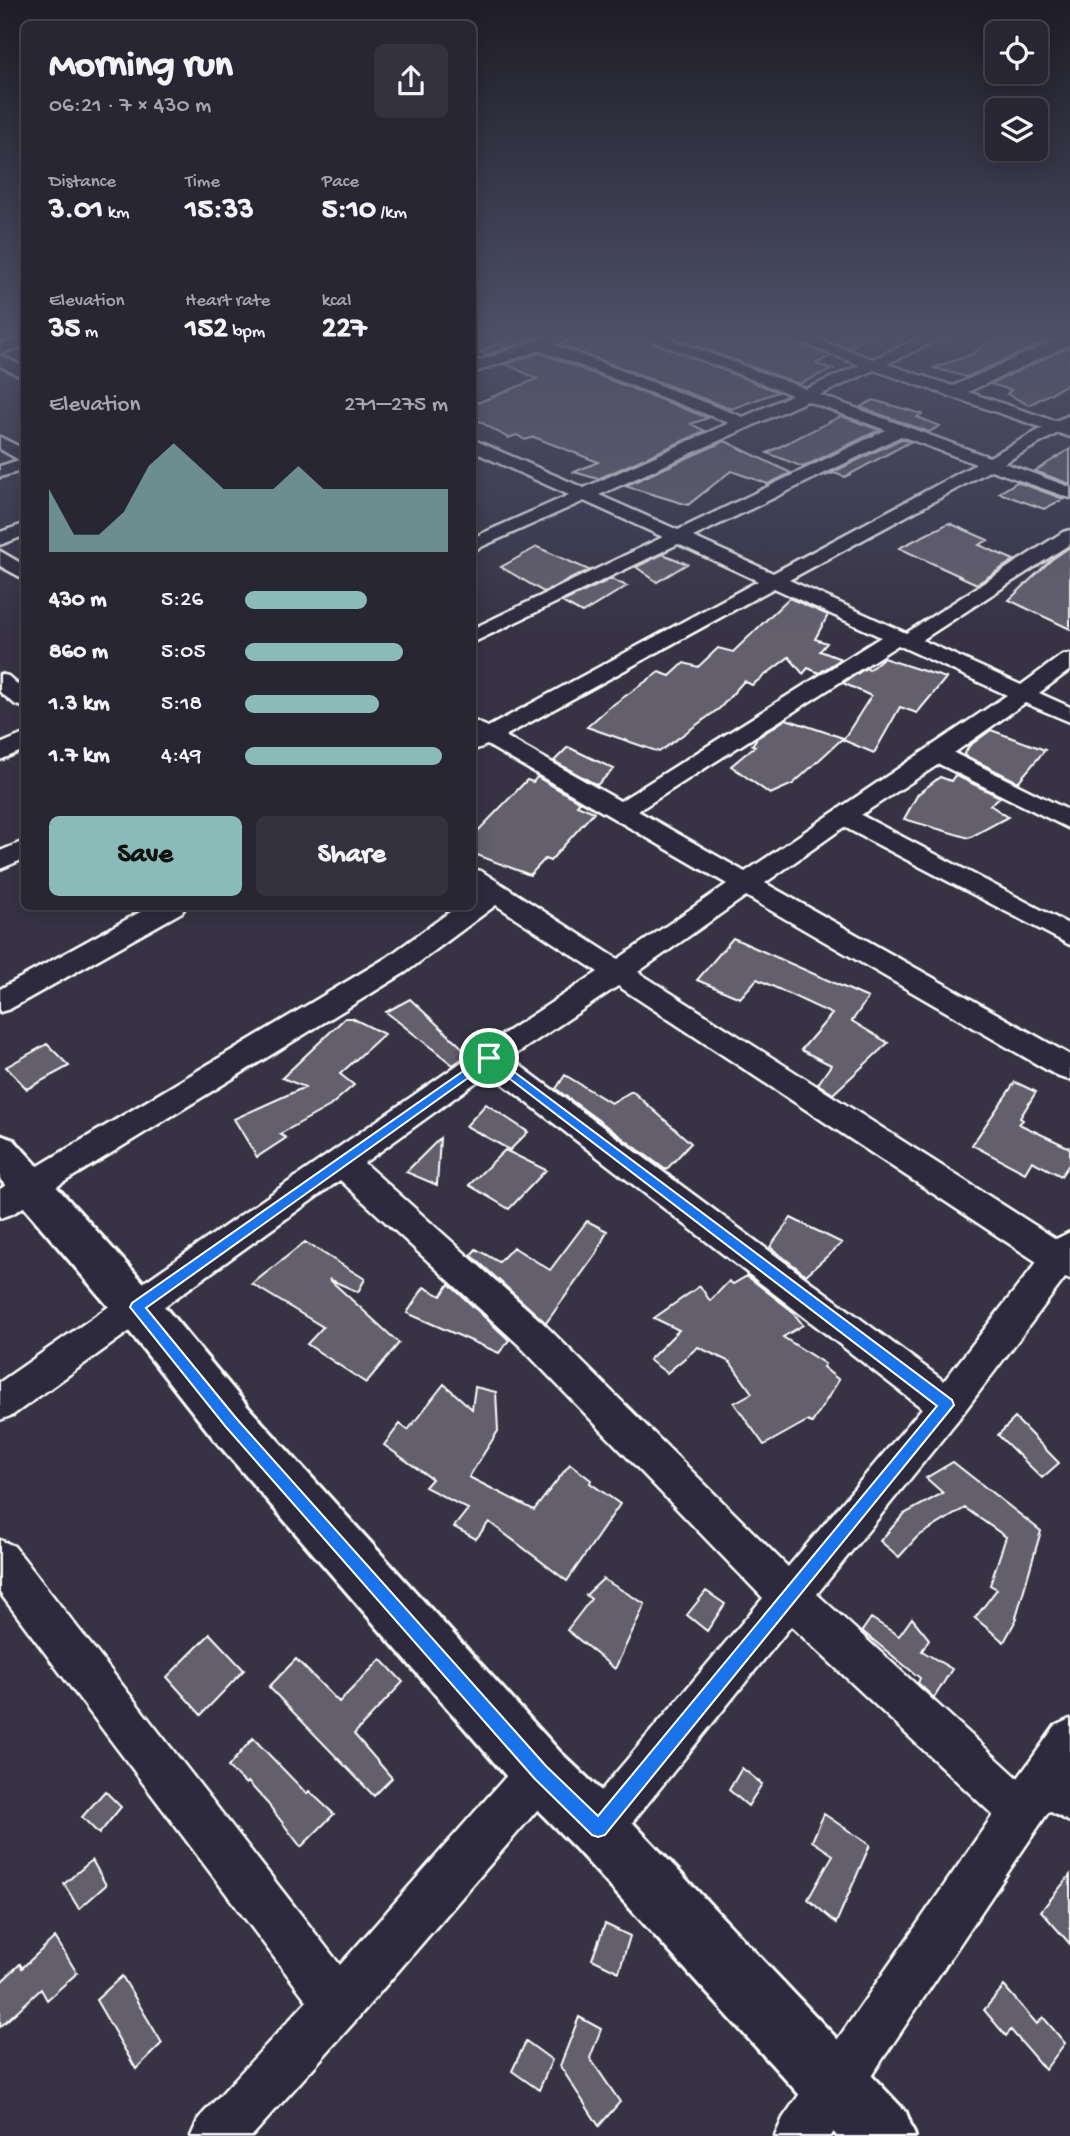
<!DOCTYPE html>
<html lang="en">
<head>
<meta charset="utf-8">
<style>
	:root { --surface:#292634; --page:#353240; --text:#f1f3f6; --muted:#a5a5ac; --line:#45434f; --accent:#8bbbb9 }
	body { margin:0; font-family:"Gochi Hand",sans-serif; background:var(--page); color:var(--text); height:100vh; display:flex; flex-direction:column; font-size:26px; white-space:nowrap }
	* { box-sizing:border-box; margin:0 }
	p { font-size:23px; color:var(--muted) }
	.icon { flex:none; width:38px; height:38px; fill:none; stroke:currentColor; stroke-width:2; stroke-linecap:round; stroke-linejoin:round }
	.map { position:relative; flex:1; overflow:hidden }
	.panel { position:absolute; left:21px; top:21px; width:455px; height:889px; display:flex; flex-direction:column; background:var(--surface); border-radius:10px; box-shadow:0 4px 18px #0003,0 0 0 2px var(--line) }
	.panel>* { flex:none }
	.tools { position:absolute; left:985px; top:21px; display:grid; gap:14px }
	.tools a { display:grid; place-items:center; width:63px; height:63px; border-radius:10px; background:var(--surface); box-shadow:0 4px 18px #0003,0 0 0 2px var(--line); font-size:35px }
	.pin { position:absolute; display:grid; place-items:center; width:60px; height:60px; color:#fff; margin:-30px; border:4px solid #fff; border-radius:50%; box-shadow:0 2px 7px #0007 }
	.round { display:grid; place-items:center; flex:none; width:74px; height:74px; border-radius:10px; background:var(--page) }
	.overview { display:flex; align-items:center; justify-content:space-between; height:119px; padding:0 28px }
	h1 { font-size:38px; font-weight:800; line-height:52px }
	.figures { display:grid; grid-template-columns:repeat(3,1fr); gap:10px; height:119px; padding:7px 28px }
	.figures div { display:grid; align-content:center }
	.figures b { font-size:30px; font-weight:800 }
	.figures small { font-size:19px; font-weight:400 }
	.figures p { font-size:19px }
	.chart { height:196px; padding:14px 28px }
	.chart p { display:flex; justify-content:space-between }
	.chart svg { width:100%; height:126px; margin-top:7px; fill:var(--accent); opacity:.7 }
	.primary-button { display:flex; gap:14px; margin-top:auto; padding:14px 28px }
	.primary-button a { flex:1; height:80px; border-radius:10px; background:var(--accent); color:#111; font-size:28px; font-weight:800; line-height:80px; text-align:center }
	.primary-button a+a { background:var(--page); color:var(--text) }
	ul { padding:0 28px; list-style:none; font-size:23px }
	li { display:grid; grid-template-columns:112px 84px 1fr; align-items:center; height:52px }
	li i { height:18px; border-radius:9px; background:var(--accent) }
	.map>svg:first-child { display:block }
	.building { fill:#635f6d; stroke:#fff; stroke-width:2 }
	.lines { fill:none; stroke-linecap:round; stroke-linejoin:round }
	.street-casing { stroke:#fff; stroke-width:5 }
	.primary-casing { stroke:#fff; stroke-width:6 }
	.street { fill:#2f2a3d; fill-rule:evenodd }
	.primary { fill:#2f2a3d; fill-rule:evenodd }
	.route { fill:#1a73e8; stroke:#fff; stroke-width:2; fill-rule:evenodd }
</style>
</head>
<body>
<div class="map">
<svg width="1070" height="2136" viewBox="0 0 1070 2136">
	<rect width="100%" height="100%" fill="#373345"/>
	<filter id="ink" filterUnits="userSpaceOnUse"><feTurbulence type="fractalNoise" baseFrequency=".0143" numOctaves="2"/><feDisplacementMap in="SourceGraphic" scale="14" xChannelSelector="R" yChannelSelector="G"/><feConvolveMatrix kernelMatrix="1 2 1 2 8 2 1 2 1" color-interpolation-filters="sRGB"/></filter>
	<g filter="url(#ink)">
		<path class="building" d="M 516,333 L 550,333 L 487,355 L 481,352 Z
			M 583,333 L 631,333 L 778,392 L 731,409 L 561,345 Z
			M 662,333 L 773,333 L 830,356 L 816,364 L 833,369 L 799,384 Z
			M 806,333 L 876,333 L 848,348 Z
			M 1002,333 L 1048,333 L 1058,336 L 966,377 L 934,368 L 970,355 Z
			M 1070,347 L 1070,383 L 1029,405 L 1007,394 L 1011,390 L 990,384 Z
			M 540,353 L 708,418 L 691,424 L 705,431 L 598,479 L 574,472 L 598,462 L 534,437 L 525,440 L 517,435 L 508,438 L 472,417 L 472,405 L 537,379 L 506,364 Z
			M 873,400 L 922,414 L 917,417 L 940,426 L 929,432 L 860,407 Z
			M 841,416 L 879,430 L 803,467 L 767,453 Z
			M 901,439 L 910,442 L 845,477 L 834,473 L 825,476 Z
			M 725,441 L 791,473 L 768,484 L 731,471 L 688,505 L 625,486 Z
			M 1070,449 L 1070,484 L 1035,471 Z
			M 1017,482 L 1064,499 L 1044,509 L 999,493 Z
			M 949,523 L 988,540 L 979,545 L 1014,560 L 977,584 L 899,548 Z
			M 537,547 L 589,570 L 544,592 L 501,567 Z
			M 1070,547 L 1070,629 L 1009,600 L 1051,560 Z
			M 663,554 L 687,564 L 657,582 L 636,567 Z
			M 611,579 L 627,586 L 582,613 L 562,602 Z
			M 789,598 L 828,615 L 815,639 L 827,643 L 820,651 L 841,659 L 819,673 L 808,668 L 803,674 L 789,657 L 752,685 L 744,681 L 720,708 L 659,752 L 587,727 L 607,709 L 659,672 L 670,676 L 684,663 L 698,667 L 718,648 L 733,652 Z
			M 883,658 L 946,678 L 917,713 L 900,707 L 874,753 L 843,740 L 871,696 L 843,683 L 866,668 L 869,670 Z
			M 786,719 L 843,738 L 793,784 L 770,794 L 731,766 L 755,746 L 752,745 L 757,738 Z
			M 991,730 L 1045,750 L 1018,782 L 964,755 L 969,746 Z
			M 568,747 L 614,769 L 597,785 L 554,761 Z
			M 955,775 L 1000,797 L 990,805 L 1008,817 L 969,838 L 904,819 L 918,794 L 940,777 L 951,781 Z
			M 537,777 L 580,802 L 577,805 L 594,812 L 550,861 L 545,859 L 530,875 L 472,853 L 472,837 L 527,780 L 533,782 Z
			M 733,938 L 868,998 L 852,1021 L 888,1043 L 833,1094 L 818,1084 L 831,1065 L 801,1050 L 832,1014 L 757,979 L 740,998 L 697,980 Z
			M 410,999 L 469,1054 L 453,1065 L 386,1012 Z
			M 345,1018 L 352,1018 L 384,1034 L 340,1074 L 354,1085 L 330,1106 L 280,1134 L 286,1138 L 257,1157 L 234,1119 L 305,1087 L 282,1078 Z
			M 47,1044 L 69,1066 L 27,1089 L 6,1067 Z
			M 565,1075 L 611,1103 L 632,1091 L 691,1143 L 666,1170 L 556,1089 Z
			M 1015,1082 L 1036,1092 L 1020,1118 L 1023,1120 L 1019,1124 L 1070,1148 L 1070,1163 L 1061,1176 L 1032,1161 L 1025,1173 L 972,1145 Z
			M 486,1104 L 528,1132 L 510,1150 L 466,1126 Z
			M 440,1138 L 437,1185 L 406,1172 Z
			M 505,1150 L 546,1170 L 509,1209 L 469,1185 Z
			M 791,1218 L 842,1243 L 806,1275 L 770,1247 Z
			M 587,1221 L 607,1231 L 596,1254 L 546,1323 L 471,1255 L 476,1249 L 499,1262 L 513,1247 L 550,1270 Z
			M 305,1242 L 365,1279 L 358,1292 L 329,1279 L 399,1343 L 366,1383 L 307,1344 L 323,1327 L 252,1284 Z
			M 747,1276 L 791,1310 L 803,1325 L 783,1337 L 825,1364 L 823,1367 L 839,1380 L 812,1423 L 807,1421 L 764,1445 L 734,1403 L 752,1393 L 730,1362 L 698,1347 L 667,1373 L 649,1360 L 679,1330 L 654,1318 L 700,1286 L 710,1301 L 729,1281 L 733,1284 Z
			M 449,1284 L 509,1340 L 499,1353 L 407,1313 L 424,1287 L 441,1296 Z
			M 444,1384 L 472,1409 L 475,1387 L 496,1392 L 498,1431 L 469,1477 L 534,1510 L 570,1464 L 591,1480 L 590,1483 L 620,1504 L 567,1581 L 489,1522 L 476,1539 L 454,1527 L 468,1509 L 425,1487 L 432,1479 L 384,1445 L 400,1424 L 408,1430 Z
			M 1015,1418 L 1059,1463 L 1042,1478 L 998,1435 Z
			M 953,1462 L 1041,1531 L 1016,1617 L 1017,1618 L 1004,1642 L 975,1618 L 997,1589 L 990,1585 L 1006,1537 L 965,1508 L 917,1537 L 899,1557 L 880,1541 L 904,1514 L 943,1493 L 926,1478 Z
			M 603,1579 L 645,1604 L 615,1669 L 567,1630 L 591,1599 L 586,1595 Z
			M 706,1591 L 725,1604 L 707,1631 L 687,1615 Z
			M 871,1618 L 899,1636 L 912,1618 L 929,1639 L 922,1651 L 952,1669 L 934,1698 L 918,1683 L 920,1678 L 862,1631 Z
			M 210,1634 L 244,1670 L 201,1715 L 167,1677 Z
			M 296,1659 L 339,1702 L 381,1659 L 403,1682 L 354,1734 L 392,1778 L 374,1796 L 269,1687 Z
			M 253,1738 L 307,1794 L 309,1791 L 334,1814 L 301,1847 L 268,1804 L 248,1782 L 246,1784 L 228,1767 Z
			M 742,1768 L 762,1784 L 748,1806 L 729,1790 Z
			M 105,1791 L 121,1807 L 99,1834 L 82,1817 Z
			M 824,1814 L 870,1845 L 836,1923 L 808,1899 L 833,1855 L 812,1841 Z
			M 92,1860 L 106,1885 L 79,1909 L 64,1884 Z
			M 1070,1875 L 1070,1944 L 1041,1911 Z
			M 605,1924 L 630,1936 L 619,1972 L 592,1959 Z
			M 55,1937 L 77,1973 L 47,2000 L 41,1989 L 0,2027 L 0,1983 L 20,1964 L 22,1968 Z
			M 122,1976 L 162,2043 L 136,2069 L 96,2000 Z
			M 1004,1986 L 1037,2024 L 1043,2017 L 1065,2043 L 1045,2070 L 1011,2030 L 1006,2036 L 984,2010 Z
			M 579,2017 L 601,2029 L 590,2058 L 620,2102 L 599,2126 L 560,2066 Z
			M 526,2041 L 552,2060 L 539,2090 L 512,2071 Z"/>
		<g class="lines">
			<g class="street-casing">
				<path id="street" d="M 559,333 L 581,333 L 554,345 L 743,417 L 792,395 L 633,333 L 654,333 L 806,389 L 860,365 L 775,333 L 797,333 L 873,359 L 931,333 L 951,333 L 887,364 L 953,386 L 1070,334 L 1070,344 L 968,392 L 1055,421 L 1070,415 L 1070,437 L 1058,433 L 1004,463 L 1070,487 L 1070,498 L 991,470 L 789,580 L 906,633 L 1063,532 L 1070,530 L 1070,544 L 922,640 L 1021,685 L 1062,655 L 1070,654 L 1070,670 L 1039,693 L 1070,707 L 1070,722 L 1025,703 L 954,753 L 1070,811 L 1070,829 L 939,764 L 861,815 L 1070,925 L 1070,945 L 844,827 L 765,883 L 1070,1055 L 1070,1080 L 1059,1077 L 746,896 L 638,972 L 1056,1239 L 1070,1232 L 1070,1280 L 1065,1278 L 960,1417 L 817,1594 L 1018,1778 L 1055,1726 L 1070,1719 L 1070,1822 L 1049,1811 L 831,2136 L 775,2136 L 783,2118 L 993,1815 L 791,1626 L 614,1845 L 598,1852 L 582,1845 L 575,1829 L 582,1813 L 763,1598 L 519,1345 L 340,1180 L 13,1415 L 0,1420 L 0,1382 L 479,1050 L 598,972 L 496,905 L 406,972 L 12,1214 L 0,1218 L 0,1189 L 386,958 L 458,906 L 472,906 L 472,896 L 478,893 L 472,889 L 472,869 L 481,871 L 618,959 L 727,884 L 487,745 L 472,751 L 472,720 L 488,727 L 758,581 L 678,544 L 472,643 L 472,629 L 663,537 L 584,501 L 472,551 L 472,538 L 569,495 L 472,451 L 472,439 L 584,488 L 729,423 L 540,350 L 472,373 L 472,363 ZM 874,370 L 1043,428 L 989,457 L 820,395 ZM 807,401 L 886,430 L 678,530 L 599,495 ZM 901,436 L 976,464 L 773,573 L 693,537 ZM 774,588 L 881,637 L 620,801 L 505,736 ZM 898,645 L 1007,695 L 745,872 L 638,811 ZM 618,986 L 1037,1262 L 944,1381 L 510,1058 ZM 489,1073 L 922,1408 L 788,1567 L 543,1323 L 364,1163 Z
					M 24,337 L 24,346 L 0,354 L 0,344 Z
					M 0,355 L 24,367 L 24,378 L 0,366 Z
					M 0,437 L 24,449 L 24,470 L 0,477 L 0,466 L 19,460 L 0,449 Z
					M 24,524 L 24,536 L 0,545 L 0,532 Z
					M 0,551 L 24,565 L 24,579 L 0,566 Z
					M 0,674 L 8,676 L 24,690 L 24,707 L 16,705 L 0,692 Z
					M 24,734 L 24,750 L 0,760 L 0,744 Z
					M 24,841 L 24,859 L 0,869 L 0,851 Z
					M 151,906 L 186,906 L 182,912 L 10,1009 L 0,1012 L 0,989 Z
					M 0,1540 L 14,1546 L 340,1965 L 524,1756 L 540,1750 L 556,1756 L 562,1772 L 556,1788 L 356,2020 L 252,2136 L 191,2136 L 199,2118 L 307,2001 L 0,1593 Z"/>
			</g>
			<g class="primary-casing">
				<path id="primary" d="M 0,1135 L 14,1140 L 153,1293 L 248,1407 L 560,1752 L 619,1808 L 906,2112 L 915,2136 L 837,2136 L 577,1850 L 520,1792 L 214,1439 L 121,1321 L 0,1179 Z"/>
			</g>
			<use href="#street" class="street"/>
			<use href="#primary" class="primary"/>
		</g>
	</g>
	<linearGradient id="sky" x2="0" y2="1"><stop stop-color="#1e1c26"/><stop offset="0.53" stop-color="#4d5068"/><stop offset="1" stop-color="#4d5068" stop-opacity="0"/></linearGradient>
	<rect width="1070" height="632" fill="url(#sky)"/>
	<path class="route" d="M 489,1053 L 952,1400 L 954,1405 L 605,1835 L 598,1837 L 592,1835 L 534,1778 L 226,1427 L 130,1307 L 132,1303 ZM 489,1063 L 937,1406 L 598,1816 L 546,1766 L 236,1418 L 146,1308 Z"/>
</svg>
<div class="tools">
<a><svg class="icon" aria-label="locate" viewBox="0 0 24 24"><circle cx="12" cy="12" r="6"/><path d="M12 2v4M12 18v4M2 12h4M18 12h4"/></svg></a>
<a><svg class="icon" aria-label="layers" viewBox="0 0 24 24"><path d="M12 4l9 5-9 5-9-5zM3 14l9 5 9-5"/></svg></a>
</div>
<div class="pin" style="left:489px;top:1058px;background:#1e9e55"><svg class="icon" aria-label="arrive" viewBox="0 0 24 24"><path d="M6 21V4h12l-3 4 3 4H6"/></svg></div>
<section class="panel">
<div class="overview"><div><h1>Morning run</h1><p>06:21 · 7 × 430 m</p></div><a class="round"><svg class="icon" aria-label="share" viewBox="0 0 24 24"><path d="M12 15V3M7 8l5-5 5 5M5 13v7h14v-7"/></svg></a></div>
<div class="figures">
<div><p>Distance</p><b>3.01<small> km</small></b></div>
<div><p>Time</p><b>15:33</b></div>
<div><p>Pace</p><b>5:10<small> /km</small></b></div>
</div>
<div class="figures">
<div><p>Elevation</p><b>35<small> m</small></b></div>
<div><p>Heart rate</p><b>152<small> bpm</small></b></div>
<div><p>kcal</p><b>227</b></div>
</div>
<div class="chart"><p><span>Elevation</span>271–275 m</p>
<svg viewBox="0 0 160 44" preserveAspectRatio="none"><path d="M0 44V22L10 38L20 38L30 30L40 14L50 6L60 14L70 22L80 22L90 22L100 14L110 22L120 22L130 22L140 22L150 22L160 22V44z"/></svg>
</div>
<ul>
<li><b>430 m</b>5:26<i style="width:60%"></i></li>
<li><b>860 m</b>5:05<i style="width:78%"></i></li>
<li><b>1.3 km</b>5:18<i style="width:66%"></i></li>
<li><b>1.7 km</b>4:49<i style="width:97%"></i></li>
</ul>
<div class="primary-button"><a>Save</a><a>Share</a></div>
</section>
</div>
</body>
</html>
